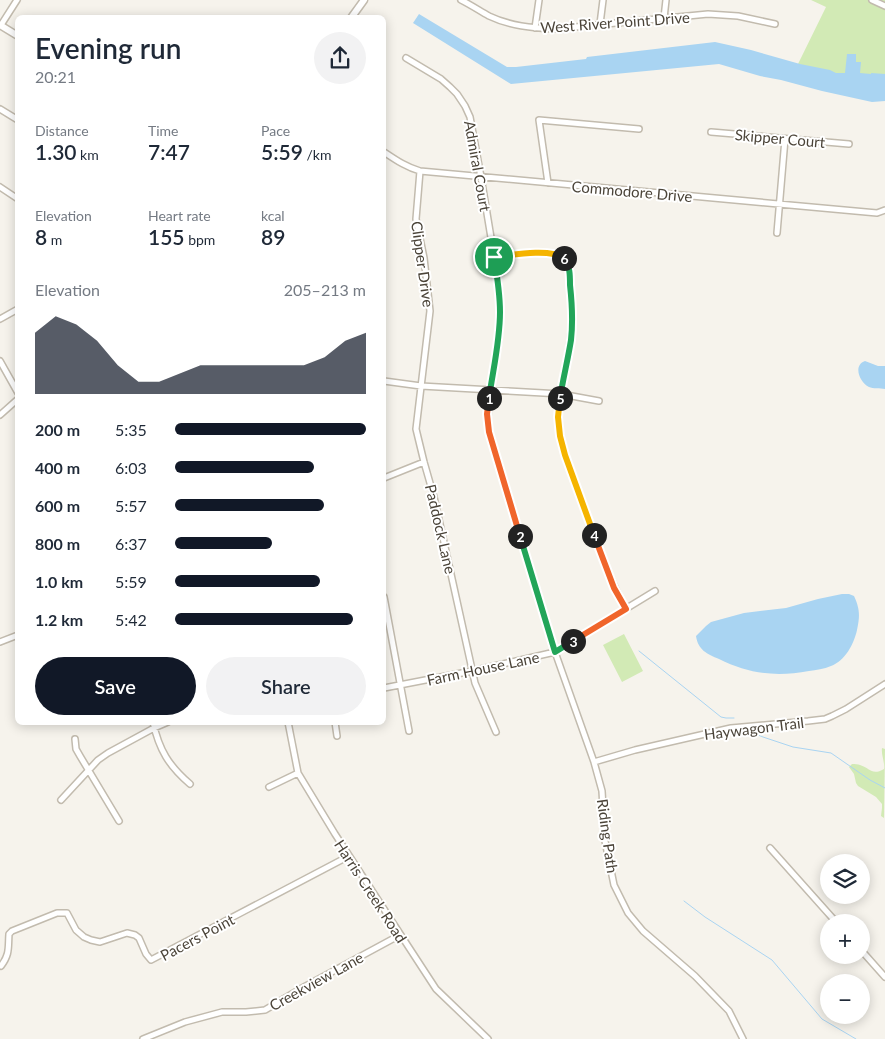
<!DOCTYPE html>
<html lang="en">
<head>
<meta charset="utf-8">
<style>
	:root { --surface:#fff; --page:#f2f2f3; --text:#1f2937; --muted:#747a83; --accent:#111827 }
	body { margin:0; font-family:Lato,sans-serif; background:var(--page); color:var(--text); height:100vh; display:flex; flex-direction:column; font-size:19px; white-space:nowrap }
	* { box-sizing:border-box; margin:0 }
	p { font-size:16px; color:var(--muted) }
	.icon { flex:none; width:28px; height:28px; fill:none; stroke:currentColor; stroke-width:2; stroke-linecap:round; stroke-linejoin:round }
	.map { position:relative; flex:1; overflow:hidden }
	.panel { position:absolute; left:15px; top:15px; width:371px; height:710px; display:flex; flex-direction:column; background:var(--surface); border-radius:8px; box-shadow:0 2px 12px #0003 }
	.panel>* { flex:none }
	.buttons { position:absolute; left:820px; top:854px; display:grid; gap:10px }
	.buttons a { display:grid; place-items:center; width:50px; height:50px; border-radius:50%; background:var(--surface); box-shadow:0 2px 12px #0003; font-size:25px }
	.pin { position:absolute; display:grid; place-items:center; width:42px; height:42px; color:#fff; margin:-21px; border:2px solid #fff; border-radius:50%; box-shadow:0 1px 5px #0007 }
	.km { position:absolute; width:25px; height:25px; margin:-12px; border-radius:50%; background:#222; color:#fff; font-size:14px; line-height:25px; text-align:center }
	.round { display:grid; place-items:center; flex:none; width:52px; height:52px; border-radius:26px; background:var(--page) }
	.overview { display:flex; align-items:center; justify-content:space-between; height:85px; padding:0 20px }
	h1 { font-size:28px; font-weight:600; line-height:38px }
	.metrics { display:grid; grid-template-columns:repeat(3,1fr); gap:8px; height:85px; padding:5px 20px }
	.metrics div { display:grid; align-content:center }
	.metrics b { font-size:21px; font-weight:600 }
	.metrics small { font-size:14px; font-weight:400 }
	.metrics p { font-size:14px }
	.chart { height:140px; padding:10px 20px }
	.chart p { display:flex; justify-content:space-between }
	.chart svg { width:100%; height:90px; margin-top:5px; fill:var(--accent); opacity:.7 }
	.primary-button { display:flex; gap:10px; margin-top:auto; padding:10px 20px }
	.primary-button a { flex:1; height:58px; border-radius:30px; background:var(--accent); color:#fff; font-size:20px; font-weight:600; line-height:58px; text-align:center }
	.primary-button a+a { background:var(--page); color:var(--text) }
	ul { padding:0 20px; list-style:none; font-size:16px }
	li { display:grid; grid-template-columns:80px 60px 1fr; align-items:center; height:38px }
	li i { height:12px; border-radius:6px; background:var(--accent) }
	.map>svg:first-child { display:block }
	.green { fill:#d2eab5 }
	.water { fill:#a9d4f2 }
	.lines { fill:none; stroke-linecap:round; stroke-linejoin:round }
	.stream { stroke:#a9d4f2; stroke-width:1 }
	.minor-casing { stroke:#c2bbae; stroke-width:8 }
	.tertiary-casing { stroke:#c2bbae; stroke-width:9 }
	.minor { stroke:#fff; stroke-width:5 }
	.tertiary { stroke:#fff; stroke-width:6 }
	.split-1-casing { stroke:#fff; stroke-width:10 }
	.split-2-casing { stroke:#fff; stroke-width:10 }
	.split-3-casing { stroke:#fff; stroke-width:10 }
	.split-4-casing { stroke:#fff; stroke-width:10 }
	.split-5-casing { stroke:#fff; stroke-width:10 }
	.split-6-casing { stroke:#fff; stroke-width:10 }
	.split-7-casing { stroke:#fff; stroke-width:10 }
	.split-1 { stroke:#22a559; stroke-width:6 }
	.split-2 { stroke:#f0652b; stroke-width:6 }
	.split-3 { stroke:#22a559; stroke-width:6 }
	.split-4 { stroke:#f0652b; stroke-width:6 }
	.split-5 { stroke:#f5b400; stroke-width:6 }
	.split-6 { stroke:#22a559; stroke-width:6 }
	.split-7 { stroke:#f5b400; stroke-width:6 }
	.labels { text-anchor:middle; dominant-baseline:central; stroke-width:4; stroke-linejoin:round; paint-order:stroke }
	.street-label { font-size:15px; fill:#4b4439; stroke:#fff }
</style>
</head>
<body>
<div class="map">
<svg width="885" height="1039" viewBox="0 0 885 1039">
	<rect width="100%" height="100%" fill="#f6f3ec"/>
	<path class="green" d="M 811,0 L 885,0 L 885,76 L 837,74 L 798,64 L 826,7 Z
		M 624,634 L 643,671 L 622,682 L 603,645 Z
		M 882,748 L 885,749 L 884,818 L 881,816 L 882,808 L 882,804 L 876,797 L 858,786 L 856,783 L 854,774 L 849,767 L 852,764 C 855,764 858,764 860,765 C 870,768 872,776 884,769 C 885,762 881,755 882,748 Z"/>
	<path class="water" d="M 419,14 L 502,64 L 507,67 L 516,67 L 586,59 L 587,57 L 715,42 L 751,50 L 800,64 L 830,70 L 836,73 L 845,73 L 847,54 L 856,54 L 856,62 L 861,62 L 860,73 L 871,74 L 871,73 L 885,74 L 885,101 L 872,102 L 822,91 L 781,80 L 760,76 L 719,64 L 511,84 L 413,23 Z
		M 865,361 L 878,366 L 885,366 L 885,389 C 880,388 873,389 869,387 C 859,382 853,365 865,361 Z
		M 842,594 L 849,594 L 854,596 C 860,609 860,616 857,630 C 854,644 845,661 831,666 C 824,669 816,670 809,671 C 776,677 749,674 719,659 C 707,654 698,650 696,636 L 706,626 L 711,622 L 744,613 L 786,608 L 818,599 Z"/>
	<g class="lines">
		<path class="stream" d="M 639,651 L 721,717 L 726,718 L 734,718
			M 751,732 L 763,737 L 793,747 L 831,753 L 870,780 L 885,788
			M 684,901 L 705,917 L 772,960 L 822,1019 L 856,1039"/>
		<g class="minor-casing">
			<path id="minor" d="M 461,0 C 471,5 480,11 489,16 C 510,26 532,28 555,29 L 708,14 L 738,16 L 775,24
				M 872,0 L 885,6
				M 664,18 L 666,0
				M 600,24 L 603,0
				M 1,25 L 17,0
				M 535,28 L 539,0
				M 406,58 L 441,79 L 450,87 L 457,94 L 465,106 L 470,117 L 481,177 L 499,286 C 500,305 501,325 498,344 C 494,373 485,403 489,432 L 555,652 L 594,762 L 602,791 L 605,841 L 614,885 L 628,913 L 643,931 L 695,976 L 729,1011 L 743,1039
				M 0,109 L 18,120
				M 711,132 L 849,144
				M 384,152 C 396,160 406,167 420,171 L 877,213 L 885,210
				M 420,171 L 416,219 L 424,258 L 430,311 L 416,429 L 424,462 L 434,497 L 475,683 L 496,732
				M 548,183 L 539,120 L 639,129
				M 0,187 L 18,199
				M 777,233 L 785,139
				M 494,257 C 509,255 555,248 565,259 C 570,265 570,276 570,285 C 572,303 573,323 570,341 C 567,366 559,391 559,416 C 558,444 571,471 580,497 C 594,535 606,573 626,609
				M 0,319 L 18,309
				M 0,361 L 18,393
				M 384,381 L 421,386 L 561,394 L 599,401
				M 0,415 L 18,399
				M 384,478 L 424,462
				M 384,597 L 409,731
				M 0,642 L 18,635
				M 384,688 L 472,671 L 555,652 L 655,591
				M 153,722 C 159,750 169,766 190,784
				M 288,722 L 298,773 L 335,834 L 436,989 L 488,1039
				M 335,722 L 337,736
				M 75,739 L 76,749 L 80,756 L 119,821
				M 594,762 L 635,750 L 731,728 L 808,721 L 825,719 L 832,716 L 846,709 L 885,684
				M 269,787 L 298,773
				M 61,800 L 98,760 L 108,753 L 154,728 L 168,722
				M 770,848 L 836,922
				M 861,950 L 885,977
				M 1,966 C 10,954 8,948 9,934 L 12,931 L 57,913 L 67,913 L 76,930 L 84,937 L 91,940 L 100,942 L 127,933 L 135,935 L 139,938 L 146,954 L 151,960 L 349,856
				M 143,1039 L 185,1022 L 222,1012 L 246,1012 L 265,1010 L 302,988 L 400,935"/>
		</g>
		<g class="tertiary-casing">
			<path id="tertiary" d="M 351,18 L 364,0
				M 0,25 L 18,36"/>
		</g>
		<use href="#minor" class="minor"/>
		<use href="#tertiary" class="tertiary"/>
	</g>
	<g class="lines">
		<g class="split-1-casing">
			<path id="split-1" d="M 489,398 C 493,370 500,341 500,312 C 500,294 497,275 494,257"/>
		</g>
		<g class="split-2-casing">
			<path id="split-2" d="M 489,398 L 487,414 L 489,432 L 520,536"/>
		</g>
		<g class="split-3-casing">
			<path id="split-3" d="M 520,536 L 555,652 L 573,641"/>
		</g>
		<g class="split-4-casing">
			<path id="split-4" d="M 573,641 L 626,609 L 614,588 L 594,535"/>
		</g>
		<g class="split-5-casing">
			<path id="split-5" d="M 560,398 L 558,417 L 560,436 L 565,455 L 594,535"/>
		</g>
		<g class="split-6-casing">
			<path id="split-6" d="M 560,398 C 563,379 568,359 571,340 C 573,322 572,303 570,285 C 570,275 570,266 564,258"/>
		</g>
		<g class="split-7-casing">
			<path id="split-7" d="M 494,257 C 511,255 550,248 564,258"/>
		</g>
		<use href="#split-1" class="split-1"/>
		<use href="#split-2" class="split-2"/>
		<use href="#split-3" class="split-3"/>
		<use href="#split-4" class="split-4"/>
		<use href="#split-5" class="split-5"/>
		<use href="#split-6" class="split-6"/>
		<use href="#split-7" class="split-7"/>
	</g>
	<g class="labels">
		<g class="street-label">
			<text transform="translate(615 22) rotate(-4)">West River Point Drive</text>
			<text transform="translate(780 138) rotate(5)">Skipper Court</text>
			<text transform="translate(478 166) rotate(80)">Admiral Court</text>
			<text transform="translate(632 191) rotate(5)">Commodore Drive</text>
			<text transform="translate(423 264) rotate(82)">Clipper Drive</text>
			<text transform="translate(441 529) rotate(77)">Paddock Lane</text>
			<text transform="translate(483 668) rotate(-12)">Farm House Lane</text>
			<text transform="translate(754 728) rotate(-7)">Haywagon Trail</text>
			<text transform="translate(608 836) rotate(82)">Riding Path</text>
			<text transform="translate(371 891) rotate(57)">Harris Creek Road</text>
			<text transform="translate(197 937) rotate(-28)">Pacers Point</text>
			<text transform="translate(316 981) rotate(-29)">Creekview Lane</text>
		</g>
	</g>
</svg>
<div class="buttons">
<a><svg class="icon" aria-label="layers" viewBox="0 0 24 24"><path d="M12 4l9 5-9 5-9-5zM3 14l9 5 9-5"/></svg></a>
<a>+</a>
<a>−</a>
</div>
<div class="pin" style="left:494px;top:257px;background:#1e9e55"><svg class="icon" aria-label="arrive" viewBox="0 0 24 24"><path d="M6 21V4h12l-3 4 3 4H6"/></svg></div>
<b class="km" style="left:489px;top:398px">1</b>
<b class="km" style="left:520px;top:536px">2</b>
<b class="km" style="left:573px;top:641px">3</b>
<b class="km" style="left:594px;top:535px">4</b>
<b class="km" style="left:560px;top:398px">5</b>
<b class="km" style="left:564px;top:258px">6</b>
<section class="panel">
<div class="overview"><div><h1>Evening run</h1><p>20:21</p></div><a class="round"><svg class="icon" aria-label="share" viewBox="0 0 24 24"><path d="M12 15V3M7 8l5-5 5 5M5 13v7h14v-7"/></svg></a></div>
<div class="metrics">
<div><p>Distance</p><b>1.30<small> km</small></b></div>
<div><p>Time</p><b>7:47</b></div>
<div><p>Pace</p><b>5:59<small> /km</small></b></div>
</div>
<div class="metrics">
<div><p>Elevation</p><b>8<small> m</small></b></div>
<div><p>Heart rate</p><b>155<small> bpm</small></b></div>
<div><p>kcal</p><b>89</b></div>
</div>
<div class="chart"><p><span>Elevation</span>205–213 m</p>
<svg viewBox="0 0 160 44" preserveAspectRatio="none"><path d="M0 44V14L10 6L20 10L30 18L40 30L50 38L60 38L70 34L80 30L90 30L100 30L110 30L120 30L130 30L140 26L150 18L160 14V44z"/></svg>
</div>
<ul>
<li><b>200 m</b>5:35<i style="width:100%"></i></li>
<li><b>400 m</b>6:03<i style="width:73%"></i></li>
<li><b>600 m</b>5:57<i style="width:78%"></i></li>
<li><b>800 m</b>6:37<i style="width:51%"></i></li>
<li><b>1.0 km</b>5:59<i style="width:76%"></i></li>
<li><b>1.2 km</b>5:42<i style="width:93%"></i></li>
</ul>
<div class="primary-button"><a>Save</a><a>Share</a></div>
</section>
</div>
</body>
</html>
